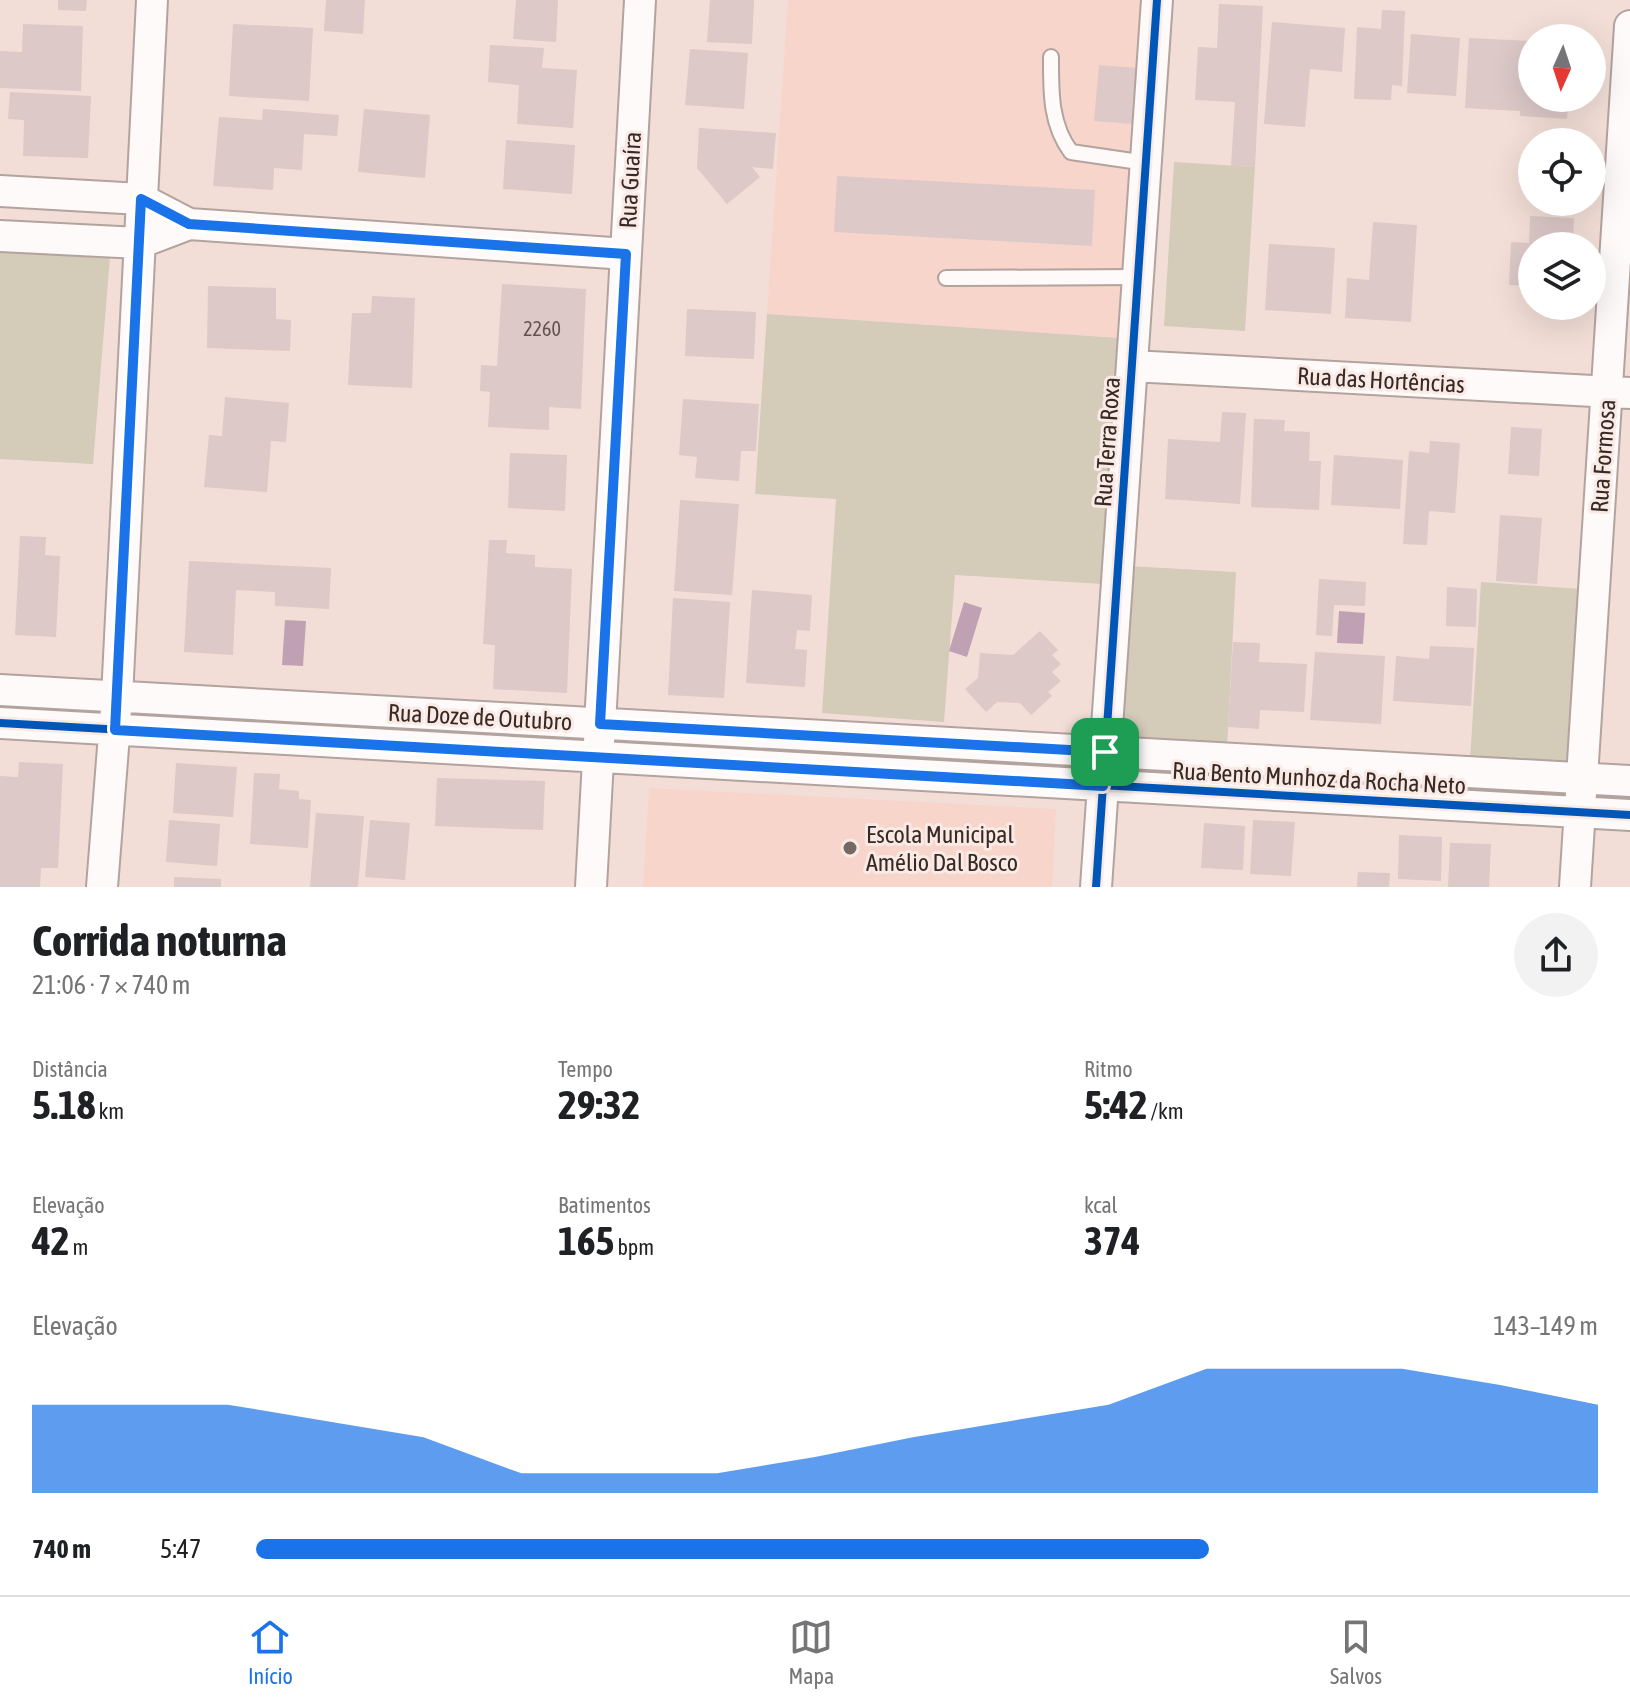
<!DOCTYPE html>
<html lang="pt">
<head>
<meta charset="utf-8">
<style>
	:root { --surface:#fff; --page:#f2f2f2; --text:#202124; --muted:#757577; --line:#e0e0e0; --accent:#1a73e8 }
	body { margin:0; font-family:"Asap Condensed",sans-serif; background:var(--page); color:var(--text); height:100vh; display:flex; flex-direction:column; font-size:30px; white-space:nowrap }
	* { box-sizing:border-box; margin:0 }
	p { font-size:26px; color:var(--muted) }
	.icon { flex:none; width:44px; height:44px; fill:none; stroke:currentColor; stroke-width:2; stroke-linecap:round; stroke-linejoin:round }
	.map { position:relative; height:887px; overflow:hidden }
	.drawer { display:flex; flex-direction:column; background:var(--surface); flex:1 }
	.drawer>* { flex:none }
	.needle { width:52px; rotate:183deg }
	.controls { position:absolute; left:1518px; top:24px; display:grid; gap:16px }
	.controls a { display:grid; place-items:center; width:88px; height:88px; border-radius:50%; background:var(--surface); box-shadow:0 8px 32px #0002; font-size:40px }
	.pin { position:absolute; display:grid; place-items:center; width:68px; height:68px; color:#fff; margin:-34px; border-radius:16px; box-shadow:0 4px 12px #0006 }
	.round { display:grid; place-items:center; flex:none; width:84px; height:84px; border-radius:42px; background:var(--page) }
	.overview { display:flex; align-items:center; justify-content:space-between; height:136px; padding:0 32px }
	h1 { font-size:44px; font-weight:700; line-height:60px }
	.metrics { display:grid; grid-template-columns:repeat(3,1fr); gap:12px; height:136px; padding:8px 32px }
	.metrics div { display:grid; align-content:center }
	.metrics b { font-size:40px; font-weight:700 }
	.metrics small { font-size:22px; font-weight:400 }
	.metrics p { font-size:22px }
	.chart { height:224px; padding:16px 32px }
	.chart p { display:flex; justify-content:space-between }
	.chart svg { width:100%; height:144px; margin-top:8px; fill:var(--accent); opacity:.7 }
	ul { padding:0 32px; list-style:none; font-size:26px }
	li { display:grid; grid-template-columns:128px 96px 1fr; align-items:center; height:60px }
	li i { height:20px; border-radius:10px; background:var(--accent) }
	.menu { display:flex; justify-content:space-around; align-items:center; height:112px; border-top:2px solid var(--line); background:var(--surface); font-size:22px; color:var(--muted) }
	.menu a { display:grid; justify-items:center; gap:4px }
	.menu .active { color:var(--accent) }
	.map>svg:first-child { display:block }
	.built { fill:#f7d5ca }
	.green { fill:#d4cbb9 }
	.water { fill:#c0a1b3 }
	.building { fill:#dcc9c8 }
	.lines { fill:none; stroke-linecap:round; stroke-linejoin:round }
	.lane-casing { stroke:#b3a39e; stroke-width:18 }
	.street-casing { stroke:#b3a39e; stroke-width:34 }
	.lane { stroke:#fdfaf9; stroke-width:14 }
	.street { stroke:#fdfaf9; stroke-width:30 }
	.cycleway-casing { stroke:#faeae5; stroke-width:13 }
	.cycleway { stroke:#0057b8; stroke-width:8 }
	.route-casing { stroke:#fff; stroke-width:16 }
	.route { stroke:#1a73e8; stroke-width:10 }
	.poi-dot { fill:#786863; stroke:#faeae5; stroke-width:3 }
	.labels { text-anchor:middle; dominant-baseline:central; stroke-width:6; stroke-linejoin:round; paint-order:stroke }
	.number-label { font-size:20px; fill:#62534f }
	.street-label { font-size:24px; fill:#372924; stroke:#faeae5 }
	.poi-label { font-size:24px; fill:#372924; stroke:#faeae5; text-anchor:start }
</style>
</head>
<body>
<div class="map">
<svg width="1630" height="887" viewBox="0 0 1630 887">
	<rect width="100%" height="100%" fill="#f2ded7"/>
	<path class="built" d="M 788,0 L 1142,0 L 1119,338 L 767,314 Z
		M 649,788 L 1056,809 L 1052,887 L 643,887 Z"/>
	<path class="green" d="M 1174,162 L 1255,167 L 1245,331 L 1164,326 Z
		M 0,249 L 110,257 L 93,464 L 0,459 Z
		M 767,314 L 1119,338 L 1102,584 L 955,575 L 944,722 L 822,713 L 836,499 L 755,494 Z
		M 1127,566 L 1236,572 L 1227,748 L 1117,742 Z
		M 1481,582 L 1581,589 L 1570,767 L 1470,761 Z"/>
	<path class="water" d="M 964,602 L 982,608 L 967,657 L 949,651 Z
		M 1339,611 L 1365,613 L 1363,644 L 1337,643 Z
		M 285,620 L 306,621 L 303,666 L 282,665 Z"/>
	<path class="building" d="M 58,0 L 87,0 L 86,11 L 58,10 Z
		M 326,0 L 365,0 L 363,34 L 324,31 Z
		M 516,0 L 558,0 L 556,42 L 513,39 Z
		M 710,0 L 754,0 L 752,44 L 707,42 Z
		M 1219,4 L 1263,6 L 1255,167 L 1231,166 L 1235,102 L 1195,100 L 1198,47 L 1217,48 Z
		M 1382,10 L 1405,11 L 1402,86 L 1392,85 L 1391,100 L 1354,99 L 1357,27 L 1381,29 Z
		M 1272,22 L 1345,28 L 1342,72 L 1310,69 L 1305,127 L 1264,124 Z
		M 23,24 L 83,26 L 81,91 L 0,88 L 0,51 L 22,52 Z
		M 233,24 L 313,28 L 309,101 L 229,96 Z
		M 1411,34 L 1460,38 L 1456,96 L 1407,93 Z
		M 1469,38 L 1532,41 L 1532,98 L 1569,98 L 1567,119 L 1520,116 L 1520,111 L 1465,108 Z
		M 490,45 L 544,48 L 542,68 L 577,70 L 573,128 L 517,124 L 519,85 L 488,82 Z
		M 690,49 L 748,53 L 744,109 L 685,105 Z
		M 1099,65 L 1138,68 L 1134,124 L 1094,121 Z
		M 10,92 L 91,96 L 88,158 L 23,156 L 24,120 L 8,119 Z
		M 263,109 L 339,115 L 337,136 L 304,134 L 302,170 L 274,168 L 273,190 L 213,186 L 219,117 L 262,120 Z
		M 364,109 L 430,115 L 425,178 L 358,172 Z
		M 699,128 L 776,133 L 773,169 L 752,167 L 760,177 L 727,204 L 697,168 Z
		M 506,140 L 575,145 L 572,194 L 503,189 Z
		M 837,176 L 1095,190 L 1092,246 L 834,232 Z
		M 1530,216 L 1574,218 L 1573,246 L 1532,246 L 1532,286 L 1509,285 L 1511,242 L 1529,243 Z
		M 1373,222 L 1417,225 L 1411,322 L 1345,318 L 1347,278 L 1369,280 Z
		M 1269,244 L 1335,248 L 1331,314 L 1265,310 Z
		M 502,284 L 586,289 L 581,409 L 549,407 L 549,430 L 488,427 L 490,392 L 480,391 L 481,365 L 497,366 Z
		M 208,286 L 276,288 L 276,319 L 291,320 L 290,351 L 207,348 Z
		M 372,296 L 415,298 L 412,388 L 348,385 L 352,313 L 371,313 Z
		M 687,309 L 756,312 L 754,359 L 685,356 Z
		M 225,397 L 289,403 L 286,442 L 271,441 L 267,492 L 204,487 L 209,435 L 222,436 Z
		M 683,399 L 759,404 L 756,451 L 741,451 L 739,481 L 695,478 L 697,457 L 679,455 Z
		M 1222,412 L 1246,413 L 1240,504 L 1165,499 L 1168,439 L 1220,442 Z
		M 1254,419 L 1285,420 L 1284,431 L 1310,432 L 1309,461 L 1321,461 L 1319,510 L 1251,507 Z
		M 1511,427 L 1542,429 L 1539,476 L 1508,474 Z
		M 1430,441 L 1460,443 L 1455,513 L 1429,511 L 1427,545 L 1403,544 L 1409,451 L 1429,453 Z
		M 510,453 L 567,455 L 565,511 L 508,508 Z
		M 1334,455 L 1403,460 L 1400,509 L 1331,505 Z
		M 680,500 L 739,504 L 732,595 L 674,591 Z
		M 1500,515 L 1542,518 L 1537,584 L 1496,581 Z
		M 20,536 L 46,537 L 45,555 L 60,556 L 56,637 L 15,635 Z
		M 489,540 L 507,540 L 506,553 L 535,555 L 535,567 L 572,569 L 567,693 L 493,689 L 495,645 L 483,644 Z
		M 189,561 L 331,568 L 329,609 L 275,606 L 275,592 L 236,590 L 233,655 L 184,652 Z
		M 1319,579 L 1366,582 L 1365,606 L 1334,605 L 1332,636 L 1316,635 Z
		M 1447,587 L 1477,589 L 1476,627 L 1446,626 Z
		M 752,590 L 812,595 L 810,631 L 797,630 L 795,649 L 807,650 L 805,687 L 746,683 Z
		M 673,598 L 730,602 L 724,698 L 668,695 Z
		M 1040,631 L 1058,650 L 1052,655 L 1061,664 L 1052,672 L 1061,681 L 1048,692 L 1052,696 L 1031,715 L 1020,703 L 997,702 L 986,712 L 965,689 L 978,678 L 980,653 L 1013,655 Z
		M 1233,642 L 1260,643 L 1259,662 L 1307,664 L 1304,712 L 1260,710 L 1259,729 L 1228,727 Z
		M 1430,646 L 1474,648 L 1471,706 L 1393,701 L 1396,656 L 1429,659 Z
		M 1315,652 L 1385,656 L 1381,724 L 1310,720 Z
		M 19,762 L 63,764 L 58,868 L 41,868 L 40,887 L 0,887 L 0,776 L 18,777 Z
		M 176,763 L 237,767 L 233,817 L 173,813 Z
		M 254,773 L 280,774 L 279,789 L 299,791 L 299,799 L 311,800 L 308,848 L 250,844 Z
		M 437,778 L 545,781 L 543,830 L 435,826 Z
		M 316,813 L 364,816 L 358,887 L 310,887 Z
		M 169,820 L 220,824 L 217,866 L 166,862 Z
		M 370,820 L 410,823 L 405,880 L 365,877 Z
		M 1253,820 L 1295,822 L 1291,876 L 1250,874 Z
		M 1204,823 L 1245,826 L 1243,870 L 1201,868 Z
		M 1399,835 L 1442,837 L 1441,881 L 1398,879 Z
		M 1450,843 L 1491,844 L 1489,887 L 1448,887 Z
		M 1358,872 L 1390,873 L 1389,887 L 1357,887 Z
		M 174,877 L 221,879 L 221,887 L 174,887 Z"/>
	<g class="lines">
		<g class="lane-casing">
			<path id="lane" d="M 1051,57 C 1051,91 1050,124 1071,152 L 1146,163
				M 946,278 L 1138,277"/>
		</g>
		<g class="street-casing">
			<path id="street" d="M 0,191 L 141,199 L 189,224 L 626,254
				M 0,236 L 139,243 L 189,224
				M 1132,366 L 1630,393
				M 0,690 L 1630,781
				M 0,723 L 1630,815
				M 102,887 L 117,697 L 152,0
				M 591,887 L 640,0
				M 1096,887 L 1157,0
				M 1575,887 L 1630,26"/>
		</g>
		<use href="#lane" class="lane"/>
		<use href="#street" class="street"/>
		<g class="cycleway-casing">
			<path id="cycleway" d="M 0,723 L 1630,815
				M 1096,887 L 1157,0"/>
		</g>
		<use href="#cycleway" class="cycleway"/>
	</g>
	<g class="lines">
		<g class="route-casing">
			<path id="route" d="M 141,199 L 189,224 L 626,254 L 600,724 L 1105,752 L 1103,786 L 115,730 Z"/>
		</g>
		<use href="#route" class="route"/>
	</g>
	<circle class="poi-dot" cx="850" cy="848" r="8"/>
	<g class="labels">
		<g class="number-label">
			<text x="542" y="328">2260</text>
		</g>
		<g class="street-label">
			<text transform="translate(630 180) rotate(-87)">Rua Guaíra</text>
			<text transform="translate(1381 380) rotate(3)">Rua das Hortências</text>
			<text transform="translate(1107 442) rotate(-86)">Rua Terra Roxa</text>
			<text transform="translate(1603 456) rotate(-86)">Rua Formosa</text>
			<text transform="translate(480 717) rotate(3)">Rua Doze de Outubro</text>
			<text transform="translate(1319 778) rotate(3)">Rua Bento Munhoz da Rocha Neto</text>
		</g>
		<g class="poi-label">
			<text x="866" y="834">Escola Municipal<tspan x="866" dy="28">Amélio Dal Bosco</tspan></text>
		</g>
	</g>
</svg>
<div class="controls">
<a><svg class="needle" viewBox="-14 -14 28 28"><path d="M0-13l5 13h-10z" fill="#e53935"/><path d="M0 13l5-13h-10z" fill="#757577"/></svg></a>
<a><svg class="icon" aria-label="locate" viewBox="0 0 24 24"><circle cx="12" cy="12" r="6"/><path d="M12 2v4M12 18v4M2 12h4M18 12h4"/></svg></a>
<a><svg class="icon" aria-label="layers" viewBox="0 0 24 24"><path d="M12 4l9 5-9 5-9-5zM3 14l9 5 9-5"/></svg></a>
</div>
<div class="pin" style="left:1105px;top:752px;background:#1e9e55"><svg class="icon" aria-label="arrive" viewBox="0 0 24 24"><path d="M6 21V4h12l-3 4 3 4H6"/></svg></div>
</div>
<section class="drawer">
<div class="overview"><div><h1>Corrida noturna</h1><p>21:06 · 7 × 740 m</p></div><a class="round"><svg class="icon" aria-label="share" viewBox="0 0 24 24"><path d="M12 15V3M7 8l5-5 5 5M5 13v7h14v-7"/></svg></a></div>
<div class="metrics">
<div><p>Distância</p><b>5.18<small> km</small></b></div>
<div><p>Tempo</p><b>29:32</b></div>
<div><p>Ritmo</p><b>5:42<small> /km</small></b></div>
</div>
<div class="metrics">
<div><p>Elevação</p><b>42<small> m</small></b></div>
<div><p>Batimentos</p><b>165<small> bpm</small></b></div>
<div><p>kcal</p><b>374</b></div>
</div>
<div class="chart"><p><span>Elevação</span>143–149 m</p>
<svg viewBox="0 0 160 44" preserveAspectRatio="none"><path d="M0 44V17L10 17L20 17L30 22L40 27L50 38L60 38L70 38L80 33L90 27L100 22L110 17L120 6L130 6L140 6L150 11L160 17V44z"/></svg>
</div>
<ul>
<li><b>740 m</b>5:47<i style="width:71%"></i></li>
</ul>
</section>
<nav class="menu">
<a class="active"><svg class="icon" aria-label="home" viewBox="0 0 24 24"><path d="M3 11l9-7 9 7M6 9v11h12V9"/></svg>Início</a>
<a><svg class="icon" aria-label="map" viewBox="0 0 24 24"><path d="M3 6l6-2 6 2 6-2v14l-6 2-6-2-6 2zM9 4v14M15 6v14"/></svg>Mapa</a>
<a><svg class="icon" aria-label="saved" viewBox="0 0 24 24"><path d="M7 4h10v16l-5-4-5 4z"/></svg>Salvos</a>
</nav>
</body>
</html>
